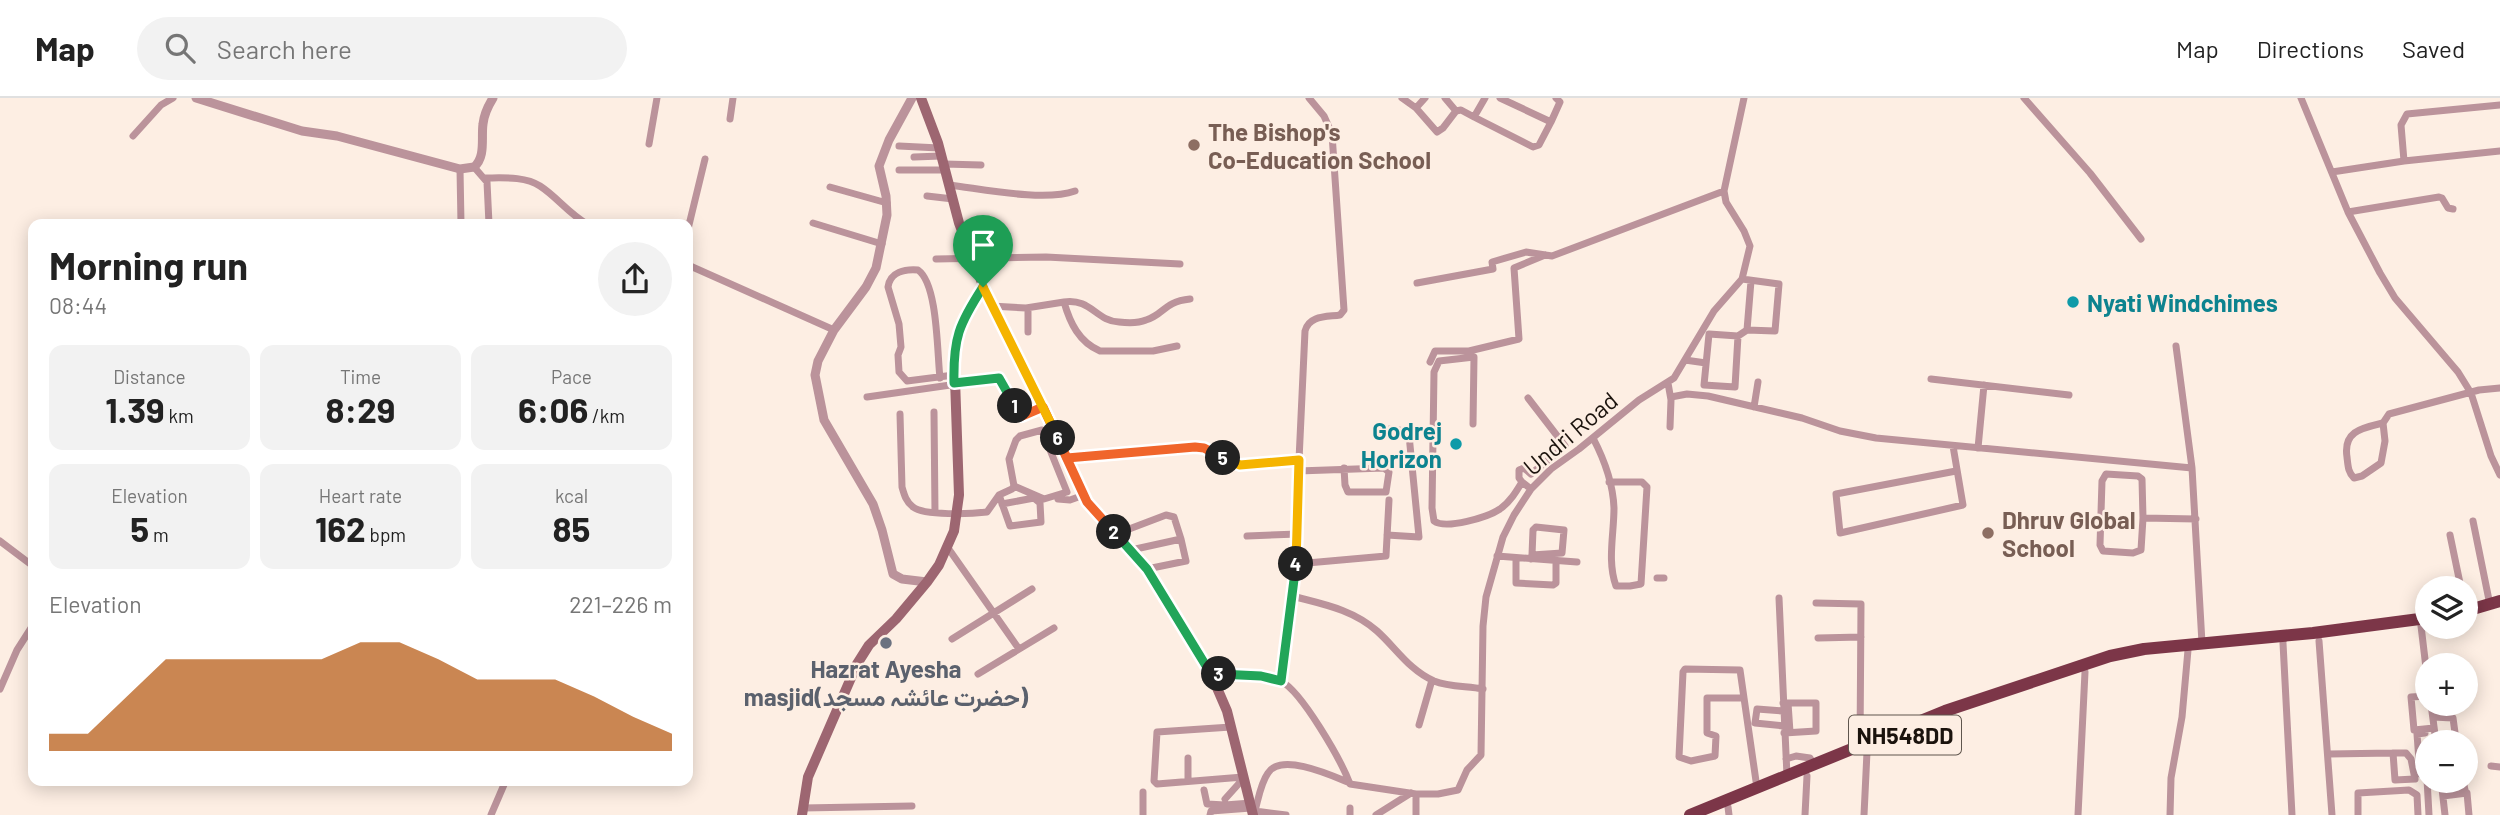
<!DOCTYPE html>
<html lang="en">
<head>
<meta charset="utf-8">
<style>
	:root { --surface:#fff; --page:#f2f2f2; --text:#222; --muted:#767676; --line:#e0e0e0; --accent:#b45309 }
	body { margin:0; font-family:Barlow,Vazirmatn,sans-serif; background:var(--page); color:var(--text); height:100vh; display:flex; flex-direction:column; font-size:26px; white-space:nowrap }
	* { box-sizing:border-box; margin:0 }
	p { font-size:23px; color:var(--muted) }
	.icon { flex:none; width:38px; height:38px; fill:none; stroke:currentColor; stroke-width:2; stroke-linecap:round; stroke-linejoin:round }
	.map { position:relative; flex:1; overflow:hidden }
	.drawer { position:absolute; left:28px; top:121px; width:665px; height:567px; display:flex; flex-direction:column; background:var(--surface); border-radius:14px; box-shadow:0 4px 18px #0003 }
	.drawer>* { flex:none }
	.tools { position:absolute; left:2415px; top:478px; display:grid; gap:14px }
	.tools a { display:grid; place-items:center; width:63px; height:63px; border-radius:50%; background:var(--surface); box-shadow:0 4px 18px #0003; font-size:35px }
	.pin { position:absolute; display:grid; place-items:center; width:60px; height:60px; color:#fff; margin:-72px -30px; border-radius:50% 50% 50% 0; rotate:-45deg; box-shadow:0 0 7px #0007 }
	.pin .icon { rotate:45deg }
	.km { position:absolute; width:35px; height:35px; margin:-18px; border-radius:50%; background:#222; color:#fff; font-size:19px; line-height:35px; text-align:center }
	.round { display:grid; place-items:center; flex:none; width:74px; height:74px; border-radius:37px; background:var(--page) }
	.headline { display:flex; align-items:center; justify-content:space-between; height:119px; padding:0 21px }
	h1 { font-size:38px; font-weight:700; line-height:52px }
	.stats { display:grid; grid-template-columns:repeat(3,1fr); gap:10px; height:119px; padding:7px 21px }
	.stats div { display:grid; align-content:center; border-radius:14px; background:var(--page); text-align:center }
	.stats b { font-size:35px; font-weight:700 }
	.stats small { font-size:19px; font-weight:400 }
	.stats p { font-size:19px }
	.chart { height:196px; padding:14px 21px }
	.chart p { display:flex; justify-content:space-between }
	.chart svg { width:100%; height:126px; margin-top:7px; fill:var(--accent); opacity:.7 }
	header { display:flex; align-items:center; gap:42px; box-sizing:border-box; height:98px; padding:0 35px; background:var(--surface); border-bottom:2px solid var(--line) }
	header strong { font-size:33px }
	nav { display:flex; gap:38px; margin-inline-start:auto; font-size:24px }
	.search { width:490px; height:63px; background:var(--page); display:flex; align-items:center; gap:18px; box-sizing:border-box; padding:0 24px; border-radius:38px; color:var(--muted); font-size:26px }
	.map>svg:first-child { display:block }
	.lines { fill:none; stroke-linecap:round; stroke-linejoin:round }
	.minor { stroke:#bb939b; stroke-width:7 }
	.tertiary { stroke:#bb939b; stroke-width:9 }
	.secondary { stroke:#9d6671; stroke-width:10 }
	.trunk { stroke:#7c3648; stroke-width:12 }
	.split-1-casing { stroke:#fff; stroke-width:14 }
	.split-2-casing { stroke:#fff; stroke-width:14 }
	.split-3-casing { stroke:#fff; stroke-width:14 }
	.split-4-casing { stroke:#fff; stroke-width:14 }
	.split-5-casing { stroke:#fff; stroke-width:14 }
	.split-6-casing { stroke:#fff; stroke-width:14 }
	.split-7-casing { stroke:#fff; stroke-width:14 }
	.split-1 { stroke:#22a559; stroke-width:9 }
	.split-2 { stroke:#f0652b; stroke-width:9 }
	.split-3 { stroke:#22a559; stroke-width:9 }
	.split-4 { stroke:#22a559; stroke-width:9 }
	.split-5 { stroke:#f5b400; stroke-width:9 }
	.split-6 { stroke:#f0652b; stroke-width:9 }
	.split-7 { stroke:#f5b400; stroke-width:9 }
	.education-dot { fill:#8d6e63; stroke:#fdeee3; stroke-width:2.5 }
	.culture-dot { fill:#0f9aa8; stroke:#fdeee3; stroke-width:2.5 }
	.worship-dot { fill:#6b7280; stroke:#fdeee3; stroke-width:2.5 }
	.labels { text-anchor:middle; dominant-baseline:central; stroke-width:5; stroke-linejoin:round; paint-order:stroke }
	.shield { fill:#fdeee3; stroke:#5f554d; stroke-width:2 }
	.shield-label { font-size:23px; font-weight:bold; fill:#1b130d }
	.education-label { font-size:24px; font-weight:bold; fill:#785e54; stroke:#fdeee3; text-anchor:start }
	.culture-label { font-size:24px; font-weight:bold; fill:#0d838f; stroke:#fdeee3; text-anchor:start }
	.street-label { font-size:24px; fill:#1b130d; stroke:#fdeee3 }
	.worship-label { font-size:24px; font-weight:bold; fill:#5b616d; stroke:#fdeee3 }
</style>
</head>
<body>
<header>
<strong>Map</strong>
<div class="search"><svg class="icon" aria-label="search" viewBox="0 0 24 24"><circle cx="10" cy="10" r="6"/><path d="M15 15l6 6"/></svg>Search here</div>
<nav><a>Map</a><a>Directions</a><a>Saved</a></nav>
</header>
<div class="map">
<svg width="2500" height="717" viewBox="0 0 2500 717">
	<rect width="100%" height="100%" fill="#fdeee3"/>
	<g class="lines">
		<path class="minor" d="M 1402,0 L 1416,10 L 1437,34 L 1443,30 L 1456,13
			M 1445,0 L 1456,13 L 1461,12 L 1474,19
			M 1485,0 L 1474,19 L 1533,49 L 1539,47 L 1551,24
			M 1500,0 L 1551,24 L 1560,4 L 1556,0
			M 2024,0 L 2090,75 L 2141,141
			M 2301,0 L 2348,114 L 2380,175 L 2395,200 L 2458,274 L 2471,295 L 2491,358 L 2500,377
			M 1416,10 L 1425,0
			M 730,21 L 733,0
			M 133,38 L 161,7 L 173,0
			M 649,46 L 657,0
			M 899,48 L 939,50
			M 914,59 L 941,58
			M 2404,63 L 2401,27 L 2407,16 L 2500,7
			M 944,66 L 981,67
			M 474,69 L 487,84 L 489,126
			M 460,71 L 461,126
			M 899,72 L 945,72
			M 2332,74 L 2404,63 L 2500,53
			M 485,80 C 502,80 525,78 540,88 C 557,99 568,115 587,126
			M 949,87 C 983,91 1044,104 1075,93
			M 830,89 L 887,105
			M 927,98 L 953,101
			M 2348,114 L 2439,99 L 2442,100 L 2448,110 L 2453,111
			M 813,125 L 882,146
			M 688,131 L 705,61
			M 936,161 L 1046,159 L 1180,166
			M 688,167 L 834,232
			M 1417,185 L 1493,171 L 1492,164 L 1526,154 L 1552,158 L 1724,93
			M 1064,204 C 1091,200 1096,223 1119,224 C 1127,225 1139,225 1146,222 C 1165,216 1163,204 1190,201
			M 991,208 L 1026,210 L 1064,204 C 1070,225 1079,244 1100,253 L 1153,253 L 1177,248
			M 1028,210 L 1028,234
			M 1747,232 L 1751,183
			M 1738,238 L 1735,289 L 1704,287 L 1709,236 L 1738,238 L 1747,232 L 1775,233 L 1779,186 L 1742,181
			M 2176,248 L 2192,370
			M 1685,262 L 1706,265
			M 1430,264 L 1435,253 L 1469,253 L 1519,241 L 1514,170 L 1545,157
			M 940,280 C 937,255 938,186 918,172 C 905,171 890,174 888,189 L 899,226 L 901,249 L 898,257 L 899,274 L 907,283 L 954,277
			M 1931,281 L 2069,297
			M 1668,285 L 1671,302 L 1670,329
			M 867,299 L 999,280 L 1020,317 L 1029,316 L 1043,309
			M 1671,299 L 1687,296 L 1708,298 L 1802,320 L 1840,333 L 1876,340 L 2192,370 L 2202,545
			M 1754,309 L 1758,284
			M 934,314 L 935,414
			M 900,316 L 902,389 C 904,396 906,404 913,409 C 925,418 971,416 987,414 L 999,397 L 1012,391 L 1014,388 L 1009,361 L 1016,342 L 1020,338 L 1042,332 L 1067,394 L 1044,401 L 1014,388
			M 2383,325 C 2362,330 2343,333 2347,359 C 2348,368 2348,374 2354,380 L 2362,378 L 2381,365 L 2385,343 L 2383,325 L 2389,316 L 2479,292 L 2500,290
			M 1473,326 L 1474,259 L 1439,263 L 1434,274 L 1432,410 L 1434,423 C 1446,432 1488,419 1500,411 C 1510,404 1516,394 1522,384 L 1531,391
			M 1593,340 C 1604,361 1613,385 1614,410 C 1614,436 1607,463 1616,488 L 1630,488 L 1641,486 L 1647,389 L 1642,384 L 1609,384
			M 1953,348 L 1963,407 L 1840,435 L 1836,396 L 1956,373
			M 1978,350 L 1984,287
			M 1067,360 L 1195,349 C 1212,351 1224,364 1240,367 L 1299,362
			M 1298,373 L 1384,370 L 1389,374 L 1386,394 L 1348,394 L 1345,387 L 1344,370
			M 1522,384 L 1519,380 L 1519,372 L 1524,370 L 1531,376 L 1565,348 L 1528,300
			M 999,397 L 1010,428 L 1041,424 L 1040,405 L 1034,400 L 1002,406
			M 1058,401 L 1070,402 L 1084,397
			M 2143,420 L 2142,381 L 2138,378 L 2106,376 L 2102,383 L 2100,447 L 2103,453 L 2133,455 L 2141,452 L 2143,420 L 2196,421
			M 2473,423 L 2490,507
			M 1116,436 L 1166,417 L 1174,419 L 1181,441 L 1131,452
			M 1387,437 L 1419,439 L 1409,337 L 1406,333 L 1390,331
			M 2450,437 L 2461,490
			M 1247,438 L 1298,436
			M 0,443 L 33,468
			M 948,450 L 1019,551
			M 1497,458 L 1577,464
			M 1516,460 L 1516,485 L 1553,487 L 1556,485 L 1556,463
			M 1531,461 L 1532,457 L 1562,455 L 1564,432 L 1536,429 L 1533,432 L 1532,457
			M 1296,466 L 1386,458 L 1389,402
			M 1147,471 L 1186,463 L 1181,441
			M 1657,480 L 1664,480
			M 1292,498 C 1322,506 1352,511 1377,533 C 1396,550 1409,572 1434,583 C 1449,589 1467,588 1483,591
			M 1779,500 L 1787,678
			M 1816,505 L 1861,506 L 1860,648
			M 2420,522 L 2420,507 L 2427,502
			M 2421,528 L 2427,578
			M 1818,540 L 1861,539
			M 952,541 L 1032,491
			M 2319,543 L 2332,717
			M 2283,545 L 2292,717
			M 978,576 L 1054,530
			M 1211,576 C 1229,576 1265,574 1281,583 C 1302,594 1341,662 1350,686 L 1416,696
			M 1281,583 L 1298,449 L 1299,362 L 1305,233 C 1309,217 1327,219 1340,217 L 1344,212 L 1332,36 L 1324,18 L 1309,0
			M 0,591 L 17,552 L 33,527
			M 2427,598 L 2411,599 L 2414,632 L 2434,630
			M 1744,600 L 1740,572 L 1685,571 L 1683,574 L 1679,659 L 1691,663 L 1715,658 L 1716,638 L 1707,635 L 1707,600 L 1744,600 L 1757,690
			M 1783,605 L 1816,605 L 1816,633 L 1784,635
			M 1788,605 L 1790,634
			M 2431,606 L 2436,644
			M 1783,613 L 1757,611 L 1755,625 L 1784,628
			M 2433,619 L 2453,620 L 2456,642 L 2444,644
			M 1419,627 L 1432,582
			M 1231,629 L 1157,634 L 1154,683 L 1157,686 L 1243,679
			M 2425,635 L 2417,636 L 2420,676 L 2427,675
			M 2329,656 L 2393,655 L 2406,655 L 2411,661 L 2415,681 L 2395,682 L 2393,655
			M 1188,660 L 1188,683
			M 1786,661 L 1796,658 L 1810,660 L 1814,667
			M 2491,668 L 2500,669
			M 2427,681 L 2429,717
			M 2441,682 L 2445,717
			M 1204,692 L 1207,706 L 1225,707
			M 2457,693 L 2465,692 L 2463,682
			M 1143,694 L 1143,717
			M 2443,698 L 2467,695 L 2469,717
			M 1225,701 L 1243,681
			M 1225,709 L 1225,707 L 1251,705
			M 1728,709 L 1729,717
			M 803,710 L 912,708
			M 1255,713 L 1286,717
			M 1254,716 C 1258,704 1260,686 1268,675 C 1281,654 1333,678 1350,685
			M 491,717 L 506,682
			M 1210,717 L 1211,713 L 1251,710
			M 1350,717 L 1350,710
			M 1376,717 L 1411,695
			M 1416,717 L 1416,696 L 1438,696 L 1458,692 L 1467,672 L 1481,657 L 1483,528 L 1486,499 L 1503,439 L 1514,417 L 1531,391 L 1551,371 L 1579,351 L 1639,302 L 1674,280 L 1714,213 L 1742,181 L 1750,148 L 1744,133 L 1726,104 L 1724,93 L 1744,0
			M 1805,717 L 1807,678
			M 1864,717 L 1867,654
			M 2078,717 L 2085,574
			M 2170,717 L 2171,680 L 2182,619 L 2188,552
			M 2358,717 L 2358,695 L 2409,692 L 2417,697 L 2418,717"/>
		<path class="tertiary" d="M 196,0 L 302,33 L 337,38 L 460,71 L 474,69 C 486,59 481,40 483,26 C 484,16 488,8 493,0
			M 912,0 L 889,42 L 879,68 L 886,98 L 887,117 L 876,170 L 866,189 L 834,232 L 818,263 L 815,277 L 824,322 L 873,406 L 882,432 L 893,476 L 902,481 L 927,484"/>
		<path class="secondary" d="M 921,0 L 938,45 L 959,125 L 991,208 L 1036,295 L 1087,403 L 1104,426 L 1125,444 L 1147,471 L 1211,576 L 1227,613 L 1253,717
			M 802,717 L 808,679 L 857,566 L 869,547 L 896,521 L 927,484 L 939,467 L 954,433 L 959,397 L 954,252 L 963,222 L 983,189"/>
		<path class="trunk" d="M 2466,513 L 2500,503
			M 1690,717 L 1945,613 L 2110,558 L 2144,551 L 2313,535 L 2427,520"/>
	</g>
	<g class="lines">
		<g class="split-1-casing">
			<path id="split-1" d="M 983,189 C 959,226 953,240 954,285 L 999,280 L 1015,308"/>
		</g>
		<g class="split-2-casing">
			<path id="split-2" d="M 1015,308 L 1022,318 L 1043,309 L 1087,404 L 1114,434"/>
		</g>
		<g class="split-3-casing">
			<path id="split-3" d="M 1114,434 L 1147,471 L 1211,576 L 1219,576"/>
		</g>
		<g class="split-4-casing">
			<path id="split-4" d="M 1219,576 L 1261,578 L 1281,583 L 1296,466"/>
		</g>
		<g class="split-5-casing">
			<path id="split-5" d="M 1223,360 L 1240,367 L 1299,362 L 1296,466"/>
		</g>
		<g class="split-6-casing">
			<path id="split-6" d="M 1058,340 L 1067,360 L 1195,349 L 1204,350 L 1223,360"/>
		</g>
		<g class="split-7-casing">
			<path id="split-7" d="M 983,189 L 1058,340"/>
		</g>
		<use href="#split-1" class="split-1"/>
		<use href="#split-2" class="split-2"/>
		<use href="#split-3" class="split-3"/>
		<use href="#split-4" class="split-4"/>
		<use href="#split-5" class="split-5"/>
		<use href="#split-6" class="split-6"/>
		<use href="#split-7" class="split-7"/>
	</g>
	<g class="education-dot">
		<circle cx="1194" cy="47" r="7"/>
		<circle cx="1988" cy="435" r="7"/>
	</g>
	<g class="culture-dot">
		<circle cx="2073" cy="204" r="7"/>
		<circle cx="1456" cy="346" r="7"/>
	</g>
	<circle class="worship-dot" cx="886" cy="545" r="7"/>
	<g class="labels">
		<rect class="shield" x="1849" y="617.5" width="112" height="39" rx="5"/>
		<g class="shield-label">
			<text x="1905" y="637">NH548DD</text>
		</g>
		<g class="education-label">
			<text x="1208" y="33">The Bishop's<tspan x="1208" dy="28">Co-Education School</tspan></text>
			<text x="2002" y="421">Dhruv Global<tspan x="2002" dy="28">School</tspan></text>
		</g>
		<g class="culture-label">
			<text x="2087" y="204">Nyati Windchimes</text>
			<text x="1442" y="332" text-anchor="end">Godrej<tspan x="1442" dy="28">Horizon</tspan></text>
		</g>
		<g class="street-label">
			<text transform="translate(1570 335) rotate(-40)">Undri Road</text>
		</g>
		<g class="worship-label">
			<text x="886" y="570">Hazrat Ayesha<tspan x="886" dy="28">masjid(حضرت عائشہ مسجد)</tspan></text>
		</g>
	</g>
</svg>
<div class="tools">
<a><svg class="icon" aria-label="layers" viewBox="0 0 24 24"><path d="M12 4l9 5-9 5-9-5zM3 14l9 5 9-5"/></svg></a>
<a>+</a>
<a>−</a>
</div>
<div class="pin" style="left:983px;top:189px;background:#1e9e55"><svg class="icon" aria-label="arrive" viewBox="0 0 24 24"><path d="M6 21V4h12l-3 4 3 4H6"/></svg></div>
<b class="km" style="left:1015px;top:308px">1</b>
<b class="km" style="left:1114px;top:434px">2</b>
<b class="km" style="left:1219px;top:576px">3</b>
<b class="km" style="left:1296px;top:466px">4</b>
<b class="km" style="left:1223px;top:360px">5</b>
<b class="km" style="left:1058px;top:340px">6</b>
<section class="drawer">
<div class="headline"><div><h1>Morning run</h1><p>08:44</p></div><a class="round"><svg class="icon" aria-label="share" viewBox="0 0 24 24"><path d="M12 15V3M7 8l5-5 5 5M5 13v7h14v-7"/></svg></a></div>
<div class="stats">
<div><p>Distance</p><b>1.39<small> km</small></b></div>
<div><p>Time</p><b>8:29</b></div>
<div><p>Pace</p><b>6:06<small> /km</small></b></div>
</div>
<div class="stats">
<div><p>Elevation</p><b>5<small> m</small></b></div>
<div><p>Heart rate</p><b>162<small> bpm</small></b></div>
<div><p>kcal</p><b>85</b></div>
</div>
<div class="chart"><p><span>Elevation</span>221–226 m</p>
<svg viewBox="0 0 160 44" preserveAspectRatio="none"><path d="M0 44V38L10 38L20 25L30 12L40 12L50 12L60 12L70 12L80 6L90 6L100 12L110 19L120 19L130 19L140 25L150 32L160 38V44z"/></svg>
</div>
</section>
</div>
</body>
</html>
